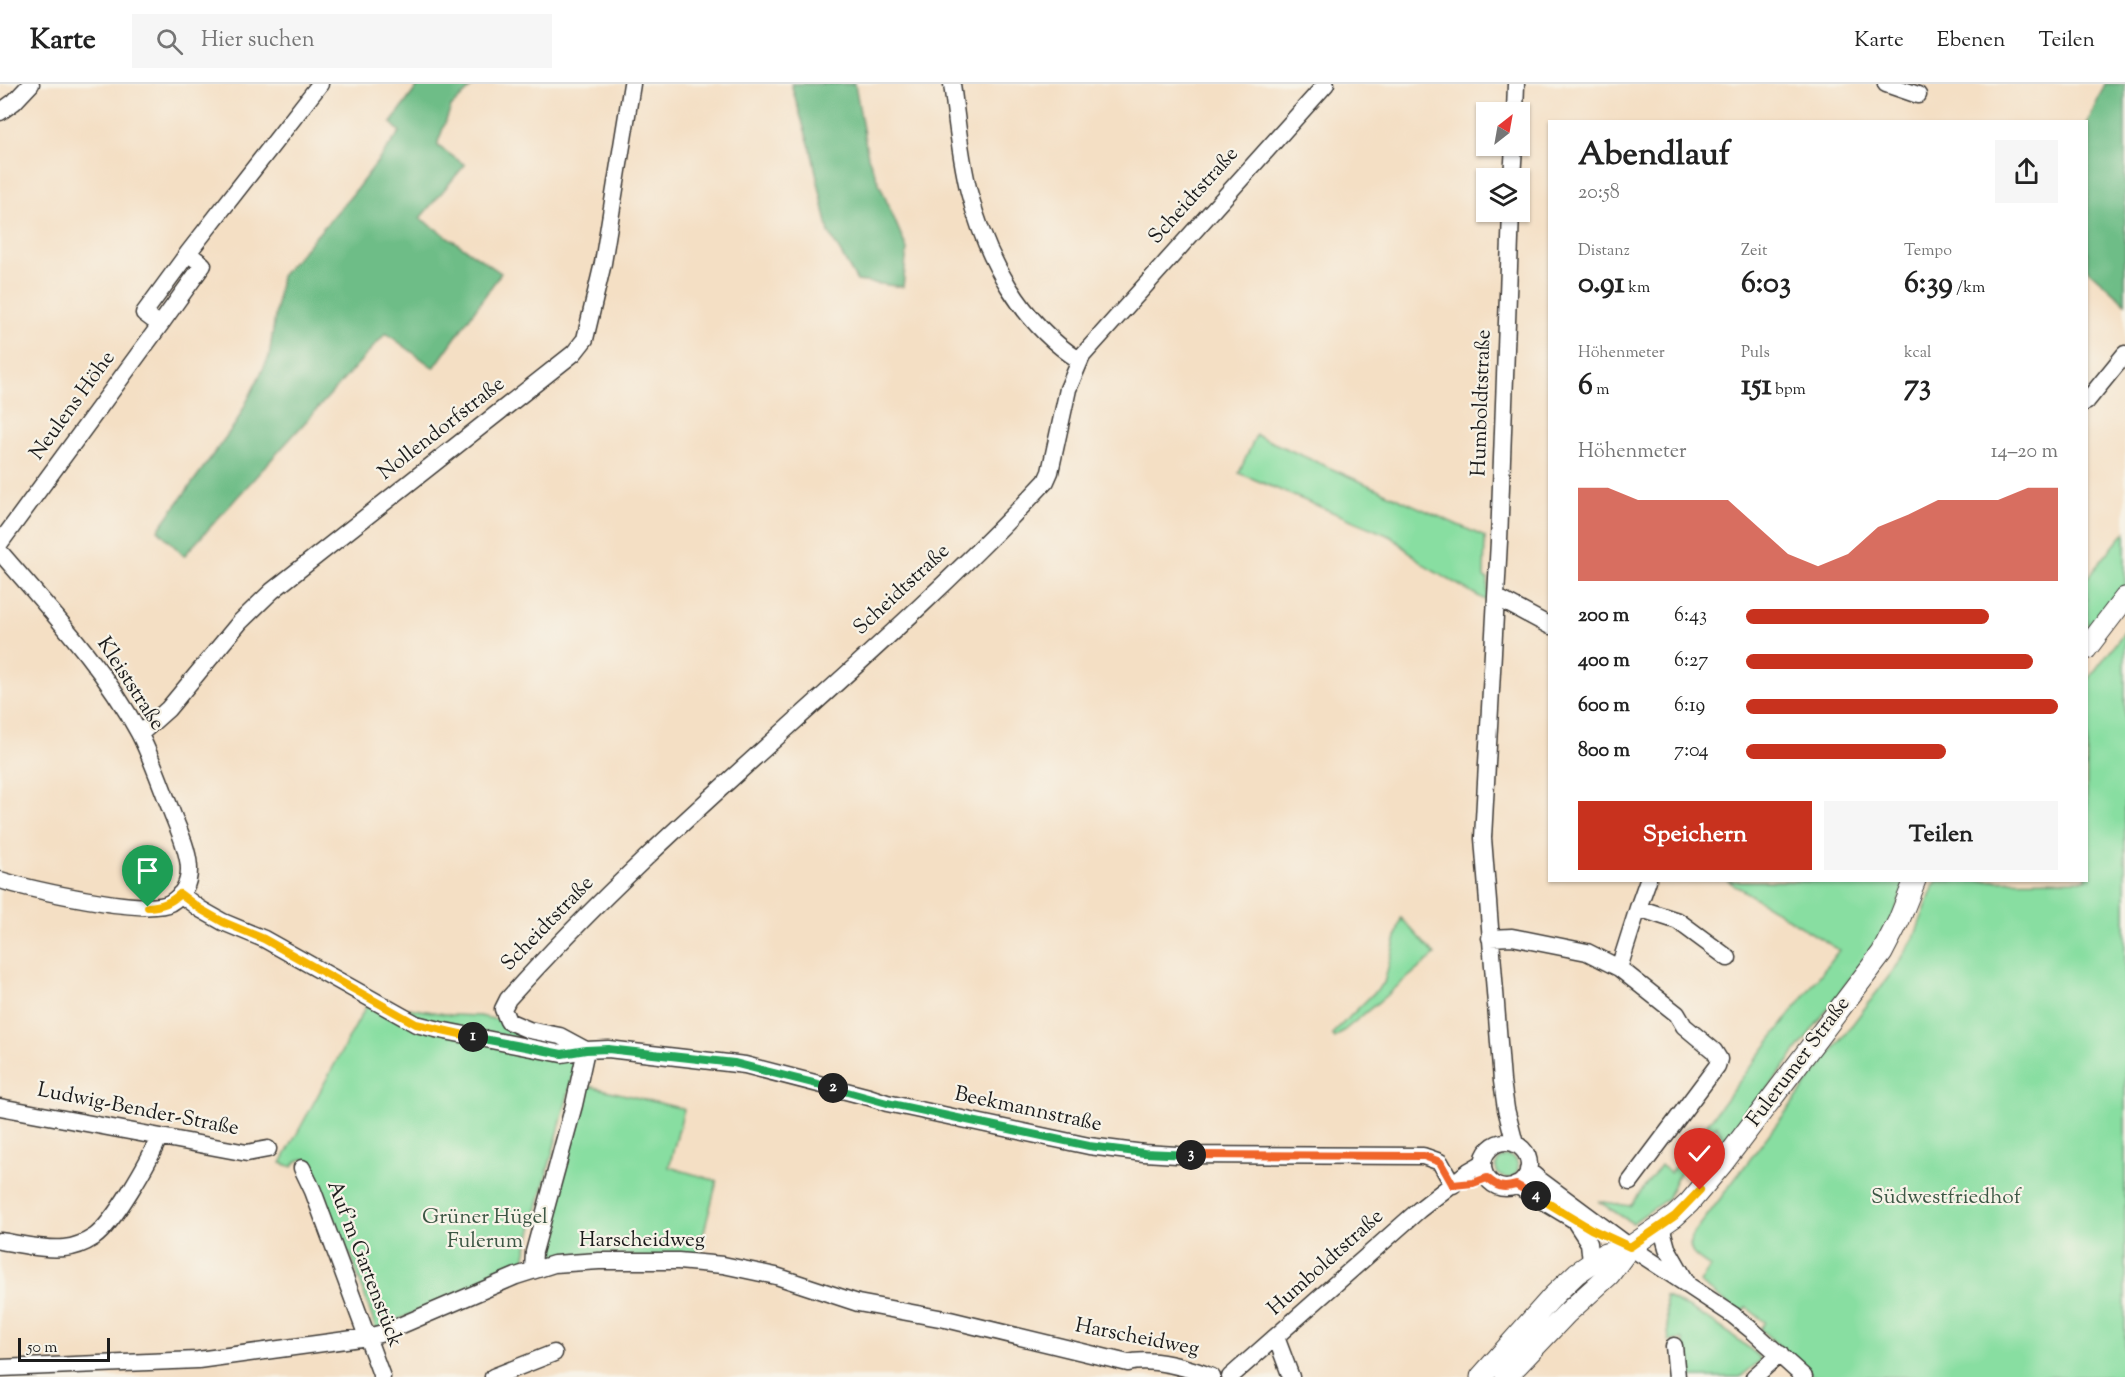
<!DOCTYPE html>
<html lang="de">
<head>
<meta charset="utf-8">
<style>
	:root { --surface:#fff; --page:#f6f6f6; --text:#222; --muted:#767676; --line:#e0e0e0; --accent:#c8321e }
	body { margin:0; font-family:"Sorts Mill Goudy",serif; background:var(--page); color:var(--text); height:100vh; display:flex; flex-direction:column; font-size:22px; white-space:nowrap }
	* { box-sizing:border-box; margin:0 }
	p { font-size:20px; color:var(--muted) }
	.icon { flex:none; width:33px; height:33px; fill:none; stroke:currentColor; stroke-width:2; stroke-linecap:round; stroke-linejoin:round }
	.map { position:relative; flex:1; overflow:hidden }
	.side { position:absolute; left:1548px; top:36px; width:540px; height:762px; display:flex; flex-direction:column; background:var(--surface); border-radius:0px; box-shadow:0 2px 4px #0004 }
	.side>* { flex:none }
	.needle { width:39px; rotate:31deg }
	.controls { position:absolute; left:1476px; top:18px; display:grid; gap:12px }
	.controls a { display:grid; place-items:center; width:54px; height:54px; border-radius:0px; background:var(--surface); box-shadow:0 2px 4px #0004; font-size:30px }
	.scale { position:absolute; left:18px; bottom:15px; width:92px; box-sizing:border-box; padding-left:6px; border:3px solid #1c1c1c; border-top:0; font-size:16px; line-height:21px; white-space:nowrap; color:#1c1c1c; -webkit-text-stroke:4px #f7f3e8; paint-order:stroke }
	.pin { position:absolute; display:grid; place-items:center; width:51px; height:51px; color:#fff; margin:-62px -26px; border-radius:50% 50% 50% 0; rotate:-45deg; box-shadow:0 0 6px #0007 }
	.pin .icon { rotate:45deg }
	.km { position:absolute; width:30px; height:30px; margin:-15px; border-radius:50%; background:#222; color:#fff; font-size:16px; line-height:30px; text-align:center }
	.round { display:grid; place-items:center; flex:none; width:63px; height:63px; border-radius:0px; background:var(--page) }
	.headline { display:flex; align-items:center; justify-content:space-between; height:102px; padding:0 30px }
	h1 { font-size:33px; font-weight:700; line-height:45px }
	.metrics { display:grid; grid-template-columns:repeat(3,1fr); gap:9px; height:102px; padding:6px 30px }
	.metrics div { display:grid; align-content:center }
	.metrics b { font-size:30px; font-weight:700 }
	.metrics small { font-size:16px; font-weight:400 }
	.metrics p { font-size:16px }
	.chart { height:168px; padding:12px 30px }
	.chart p { display:flex; justify-content:space-between }
	.chart svg { width:100%; height:108px; margin-top:6px; fill:var(--accent); opacity:.7 }
	.cta { display:flex; gap:12px; margin-top:auto; padding:12px 30px }
	.cta a { flex:1; height:69px; border-radius:0px; background:var(--accent); color:#fff; font-size:24px; font-weight:700; line-height:69px; text-align:center }
	.cta a+a { background:var(--page); color:var(--text) }
	ul { padding:0 30px; list-style:none; font-size:20px }
	li { display:grid; grid-template-columns:96px 72px 1fr; align-items:center; height:45px }
	li i { height:15px; border-radius:8px; background:var(--accent) }
	header { display:flex; align-items:center; gap:36px; box-sizing:border-box; height:84px; padding:0 30px; background:var(--surface); border-bottom:2px solid var(--line) }
	header strong { font-size:28px }
	nav { display:flex; gap:33px; margin-inline-start:auto; font-size:21px }
	.search { width:420px; height:54px; background:var(--page); display:flex; align-items:center; gap:15px; box-sizing:border-box; padding:0 21px; border-radius:0px; color:var(--muted); font-size:22px }
	.map>svg:first-child { display:block }
	.green { fill:#88dea1; stroke:#527d5e; stroke-width:1.5 }
	.forest { fill:#6ebd87; stroke:#456c52; stroke-width:1.5 }
	.lines { fill:none; stroke-linecap:round; stroke-linejoin:round }
	.minor-casing { stroke:#3c3935; stroke-width:19 }
	.major-casing { stroke:#3c3935; stroke-width:23 }
	.minor { stroke:#fff; stroke-width:16 }
	.major { stroke:#fff; stroke-width:21 }
	.split-1-casing { stroke:#fff; stroke-width:12 }
	.split-2-casing { stroke:#fff; stroke-width:12 }
	.split-3-casing { stroke:#fff; stroke-width:12 }
	.split-4-casing { stroke:#fff; stroke-width:12 }
	.split-5-casing { stroke:#fff; stroke-width:12 }
	.split-1 { stroke:#f5b400; stroke-width:8 }
	.split-2 { stroke:#22a559; stroke-width:8 }
	.split-3 { stroke:#22a559; stroke-width:8 }
	.split-4 { stroke:#f0652b; stroke-width:8 }
	.split-5 { stroke:#f5b400; stroke-width:8 }
	.labels { text-anchor:middle; dominant-baseline:central; stroke-width:4.5; stroke-linejoin:round; paint-order:stroke }
	.street-label { font-size:21px; fill:#1c1c1c; stroke:#f7f3e8 }
	.park-label { font-size:21px; fill:#3c5644; stroke:#f7f3e8 }
</style>
</head>
<body>
<header>
<strong>Karte</strong>
<div class="search"><svg class="icon" aria-label="search" viewBox="0 0 24 24"><circle cx="10" cy="10" r="6"/><path d="M15 15l6 6"/></svg>Hier suchen</div>
<nav><a>Karte</a><a>Ebenen</a><a>Teilen</a></nav>
</header>
<div class="map">
<svg width="2125" height="1293" viewBox="0 0 2125 1293">
	<rect width="100%" height="100%" fill="#f7f3e8"/>
	<filter id="ink" filterUnits="userSpaceOnUse"><feTurbulence type="fractalNoise" baseFrequency=".0167" numOctaves="2"/><feDisplacementMap in="SourceGraphic" scale="12" xChannelSelector="R" yChannelSelector="G"/><feConvolveMatrix kernelMatrix="1 2 1 2 8 2 1 2 1" color-interpolation-filters="sRGB"/></filter>
	<filter id="wash" filterUnits="userSpaceOnUse"><feTurbulence type="fractalNoise" baseFrequency=".008" numOctaves="4" result="noise"/><feDisplacementMap in="SourceGraphic" scale="24" xChannelSelector="R" yChannelSelector="G"/><feGaussianBlur stdDeviation="1.35" result="paint"/><feColorMatrix in="noise" values="0 0 0 0 0 0 0 0 0 0 0 0 0 0 0 0 0 1.4 0 .05"/><feComposite in="paint" operator="in"/></filter>
	<g filter="url(#wash)">
		<rect width="100%" height="100%" fill="#f4dfc4"/>
		<path class="green" d="M 1256,351 L 1485,453 L 1484,493 L 1488,495 L 1487,517 L 1428,484 L 1392,453 L 1239,389 Z
			M 2125,448 L 2125,504 L 2087,554 L 2086,495 Z
			M 2125,547 L 2125,1293 L 1814,1293 L 1760,1245 L 1765,1238 L 1746,1223 L 1741,1230 L 1700,1199 L 1710,1183 C 1697,1173 1687,1171 1691,1153 L 1899,879 L 1914,854 L 1934,801 L 1937,797 L 2086,796 L 2087,597 Z
			M 1728,797 L 1906,797 L 1890,841 L 1725,1063 L 1717,1041 L 1676,1095 L 1667,1115 L 1632,1139 L 1598,1117 L 1630,1122 L 1661,1081 L 1670,1089 L 1839,866 Z
			M 1401,834 L 1435,871 L 1335,954 L 1332,950 L 1384,899 Z
			M 369,917 L 386,926 L 563,972 L 576,981 L 523,1179 L 514,1186 L 376,1245 L 351,1171 L 340,1165 L 309,1078 L 305,1075 C 298,1076 295,1077 293,1083 L 281,1079 Z
			M 409,924 L 451,931 L 479,932 L 508,938 L 559,956 L 562,962 L 406,934 Z
			M 585,1001 L 684,1025 L 669,1083 L 717,1097 L 697,1175 L 545,1176 L 540,1167 Z
			M1496 1083a11 11 0 1 1 22 0a11 11 0 1 1-22 0Z
			M 1665,1212 C 1700,1229 1731,1247 1759,1273 L 1760,1277 L 1740,1293 L 1687,1293 L 1683,1256 L 1669,1257 Z"/>
		<path class="forest" d="M 419,0 L 475,0 L 451,23 L 438,58 L 438,62 L 465,81 L 420,134 L 501,189 L 434,284 L 386,249 L 184,472 L 158,446 L 236,339 L 269,273 L 281,192 L 352,111 L 400,48 L 391,39 Z
			M 791,0 L 855,0 L 868,73 L 907,165 L 903,203 L 857,197 L 829,149 L 812,70 Z
			M 2105,0 L 2125,0 L 2125,219 L 2087,185 L 2087,40 Z"/>
	</g>
	<g filter="url(#ink)">
		<g class="lines">
			<g class="minor-casing">
				<path id="minor" d="M 952,0 C 957,36 960,73 969,108 C 986,174 1021,239 1079,276
					M 1886,0 L 1918,11
					M 0,28 L 14,18 L 31,0
					M 1515,28 L 1516,0
					M 1512,94 L 1514,62
					M 1511,128 L 1499,457 L 1483,754 L 1502,997 L 1506,1025 L 1515,1060
					M 160,241 L 203,181 L 188,169
					M 2086,318 L 2125,270
					M 0,459 L 160,241 L 144,229 L 188,169 L 320,0
					M 0,468 C 49,525 103,582 139,649 C 152,674 161,702 172,729 C 183,757 205,798 170,819 C 146,832 30,805 0,796
					M 1496,513 L 1550,542
					M 140,650 L 168,625 L 240,538 L 272,507 L 574,269 L 585,255 L 603,179 L 632,0
					M 180,810 L 200,825 L 223,838 L 264,855 L 416,940 L 440,946 L 562,970 L 586,966 L 608,965 L 745,981 L 869,1013 L 887,1019 L 1089,1062 L 1144,1069 L 1177,1071 L 1423,1072 L 1440,1078 L 1453,1101
					M 1638,824 L 1648,796
					M 1490,854 L 1512,853 L 1587,868 L 1619,884 L 1677,930 L 1684,942 L 1714,967 L 1719,975 L 1717,982 L 1630,1098
					M 1619,884 L 1638,824 L 1678,837 L 1728,874
					M 586,966 L 560,952 L 529,946 L 508,937 L 503,925 L 508,915 C 674,729 876,579 1046,397 L 1050,388 L 1068,305 L 1082,272 L 1326,0
					M 0,1023 L 247,1069 L 268,1065
					M1483 1081a23 23 0 1 1 46 0a23 23 0 1 1-46 0Z
					M 302,1084 L 313,1107 L 382,1293
					M 1528,1086 L 1541,1097 L 1630,1163 L 1733,1231 L 1754,1248 L 1804,1293
					M 1516,1101 L 1591,1146
					M 1576,1139 L 1589,1159 L 1591,1178
					M 1661,1142 L 1667,1164 L 1687,1199
					M 0,1157 C 21,1160 44,1166 64,1164 C 75,1163 85,1159 94,1153 C 114,1139 150,1076 159,1053
					M 533,1186 L 534,1168 L 574,1021 L 586,966
					M 1276,1253 L 1291,1293
					M 1674,1262 L 1677,1293
					M 0,1284 L 198,1276 L 368,1253 L 383,1249 L 516,1192 L 554,1180 L 599,1177 L 678,1177 L 723,1181 L 776,1192 L 858,1219 L 950,1236 L 1128,1279 C 1151,1273 1190,1284 1212,1293
					M 493,1293 L 554,1269
					M 1230,1293 L 1419,1126 L 1469,1087 L 1483,1079
					M 1754,1293 L 1780,1270"/>
			</g>
			<g class="major-casing">
				<path id="major" d="M 2086,565 L 2125,514
					M 1481,1293 L 1554,1211 L 1577,1189 L 1605,1170 L 1630,1163 L 1675,1132 L 1689,1119 L 1722,1080 L 1882,869 L 1899,836 L 1915,796
					M 1506,1293 L 1566,1230 L 1609,1191 L 1630,1163"/>
			</g>
			<use href="#minor" class="minor"/>
			<use href="#major" class="major"/>
		</g>
	</g>
	<g class="lines" filter="url(#ink)">
		<g class="split-1-casing">
			<path id="split-1" d="M 148,823 C 162,822 170,819 180,810 L 200,825 L 223,838 L 264,855 L 416,940 L 473,953"/>
		</g>
		<g class="split-2-casing">
			<path id="split-2" d="M 473,953 L 562,970 L 586,966 L 608,965 L 734,979 L 833,1004"/>
		</g>
		<g class="split-3-casing">
			<path id="split-3" d="M 833,1004 L 887,1019 L 1089,1062 L 1144,1069 L 1191,1071"/>
		</g>
		<g class="split-4-casing">
			<path id="split-4" d="M 1191,1071 L 1424,1072 L 1440,1078 L 1453,1101 L 1473,1099 L 1487,1094 C 1497,1103 1503,1105 1516,1101 L 1536,1112"/>
		</g>
		<g class="split-5-casing">
			<path id="split-5" d="M 1536,1112 L 1591,1145 L 1630,1163 L 1675,1132 L 1700,1106"/>
		</g>
		<use href="#split-1" class="split-1"/>
		<use href="#split-2" class="split-2"/>
		<use href="#split-3" class="split-3"/>
		<use href="#split-4" class="split-4"/>
		<use href="#split-5" class="split-5"/>
	</g>
	<g class="labels">
		<g class="street-label">
			<text transform="translate(1194 112) rotate(-48)">Scheidtstraße</text>
			<text transform="translate(1482 319) rotate(-88)">Humboldtstraße</text>
			<text transform="translate(73 322) rotate(-54)">Neulens Höhe</text>
			<text transform="translate(442 345) rotate(-38)">Nollendorfstraße</text>
			<text transform="translate(902 506) rotate(-43)">Scheidtstraße</text>
			<text transform="translate(130 600) rotate(57)">Kleiststraße</text>
			<text transform="translate(548 840) rotate(-46)">Scheidtstraße</text>
			<text transform="translate(1799 978) rotate(-53)">Fulerumer Straße</text>
			<text transform="translate(138 1026) rotate(11)">Ludwig-Bender-Straße</text>
			<text transform="translate(1028 1026) rotate(12)">Beekmannstraße</text>
			<text x="642" y="1157">Harscheidweg</text>
			<text transform="translate(1326 1179) rotate(-42)">Humboldtstraße</text>
			<text transform="translate(364 1180) rotate(69)">Auf'm Gartenstück</text>
			<text transform="translate(1137 1254) rotate(11)">Harscheidweg</text>
		</g>
		<g class="park-label">
			<text x="1946" y="1114">Südwestfriedhof</text>
			<text x="485" y="1134">Grüner Hügel<tspan x="485" dy="24">Fulerum</tspan></text>
		</g>
	</g>
</svg>
<div class="controls">
<a><svg class="needle" viewBox="-14 -14 28 28"><path d="M0-13l5 13h-10z" fill="#e53935"/><path d="M0 13l5-13h-10z" fill="#767676"/></svg></a>
<a><svg class="icon" aria-label="layers" viewBox="0 0 24 24"><path d="M12 4l9 5-9 5-9-5zM3 14l9 5 9-5"/></svg></a>
</div>
<div class="scale">50 m</div>
<div class="pin" style="left:148px;top:823px;background:#1e9e55"><svg class="icon" aria-label="arrive" viewBox="0 0 24 24"><path d="M6 21V4h12l-3 4 3 4H6"/></svg></div>
<div class="pin" style="left:1700px;top:1106px;background:#d93025"><svg class="icon" aria-label="check" viewBox="0 0 24 24"><path d="M5 12l5 5 9-10"/></svg></div>
<b class="km" style="left:473px;top:953px">1</b>
<b class="km" style="left:833px;top:1004px">2</b>
<b class="km" style="left:1191px;top:1071px">3</b>
<b class="km" style="left:1536px;top:1112px">4</b>
<section class="side">
<div class="headline"><div><h1>Abendlauf</h1><p>20:58</p></div><a class="round"><svg class="icon" aria-label="share" viewBox="0 0 24 24"><path d="M12 15V3M7 8l5-5 5 5M5 13v7h14v-7"/></svg></a></div>
<div class="metrics">
<div><p>Distanz</p><b>0.91<small> km</small></b></div>
<div><p>Zeit</p><b>6:03</b></div>
<div><p>Tempo</p><b>6:39<small> /km</small></b></div>
</div>
<div class="metrics">
<div><p>Höhenmeter</p><b>6<small> m</small></b></div>
<div><p>Puls</p><b>151<small> bpm</small></b></div>
<div><p>kcal</p><b>73</b></div>
</div>
<div class="chart"><p><span>Höhenmeter</span>14–20 m</p>
<svg viewBox="0 0 160 44" preserveAspectRatio="none"><path d="M0 44V6L10 6L20 11L30 11L40 11L50 11L60 22L70 33L80 38L90 33L100 22L110 17L120 11L130 11L140 11L150 6L160 6V44z"/></svg>
</div>
<ul>
<li><b>200 m</b>6:43<i style="width:78%"></i></li>
<li><b>400 m</b>6:27<i style="width:92%"></i></li>
<li><b>600 m</b>6:19<i style="width:100%"></i></li>
<li><b>800 m</b>7:04<i style="width:64%"></i></li>
</ul>
<div class="cta"><a>Speichern</a><a>Teilen</a></div>
</section>
</div>
</body>
</html>
